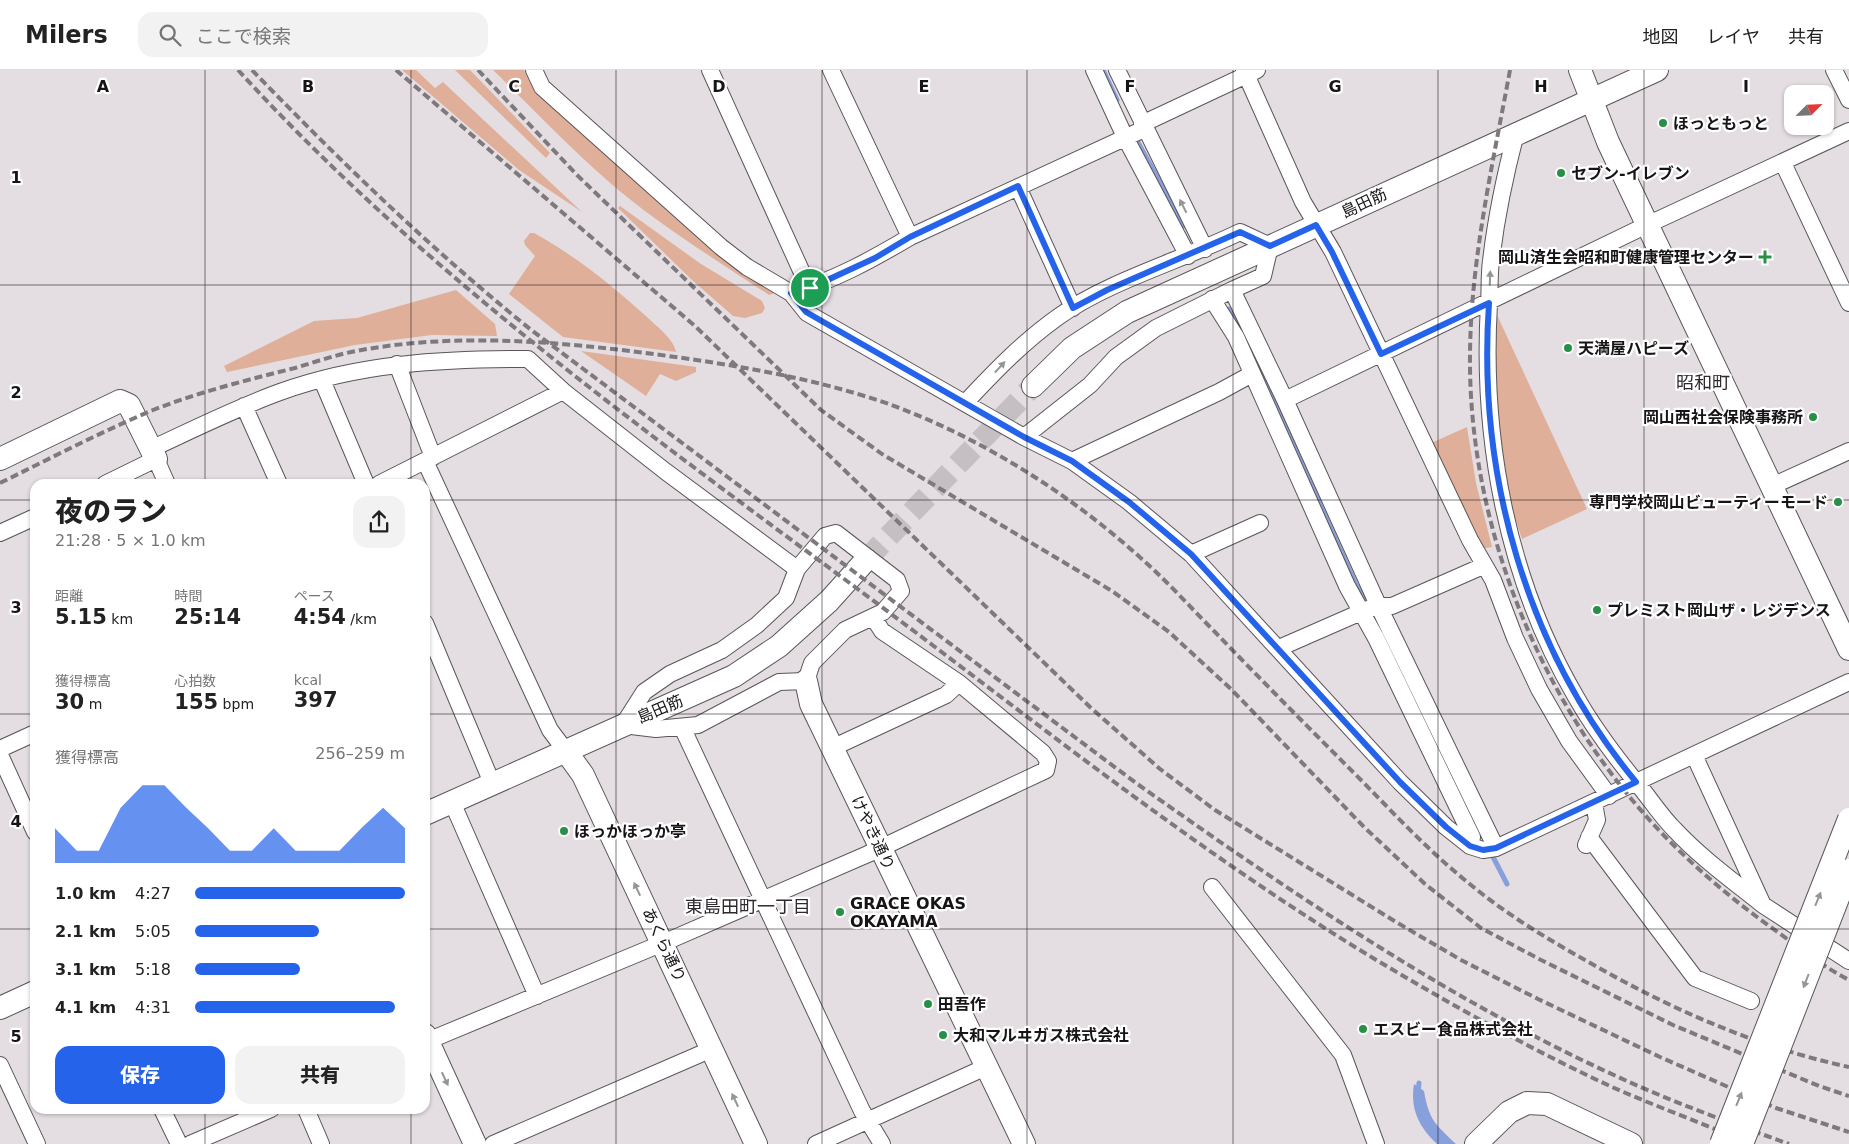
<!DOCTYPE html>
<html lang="ja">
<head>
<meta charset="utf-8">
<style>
	:root { --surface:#fff; --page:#f2f2f2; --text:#222; --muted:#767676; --line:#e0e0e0; --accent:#2563eb }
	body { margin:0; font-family:"DejaVu Sans","Noto Sans JP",sans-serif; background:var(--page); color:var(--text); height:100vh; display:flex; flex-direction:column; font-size:19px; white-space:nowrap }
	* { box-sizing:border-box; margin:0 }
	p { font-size:16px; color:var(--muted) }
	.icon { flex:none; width:28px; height:28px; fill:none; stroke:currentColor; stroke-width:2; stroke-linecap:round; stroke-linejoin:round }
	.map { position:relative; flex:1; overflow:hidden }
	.details { position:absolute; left:30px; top:409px; width:400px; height:635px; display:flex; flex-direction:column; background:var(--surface); border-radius:15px; box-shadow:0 1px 4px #0004 }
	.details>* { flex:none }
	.needle { width:32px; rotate:66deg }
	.controls { position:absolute; left:1784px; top:15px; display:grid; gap:10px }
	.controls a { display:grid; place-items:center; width:50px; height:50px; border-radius:10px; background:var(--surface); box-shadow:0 1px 4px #0004; font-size:25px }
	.pin { position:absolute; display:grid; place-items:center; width:42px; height:42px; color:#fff; margin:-21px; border:2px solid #fff; border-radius:50%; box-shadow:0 1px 5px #0007 }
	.round { display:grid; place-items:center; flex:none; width:52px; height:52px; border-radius:15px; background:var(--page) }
	.head { display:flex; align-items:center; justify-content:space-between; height:85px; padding:0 25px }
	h1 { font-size:28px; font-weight:800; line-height:38px }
	.stats { display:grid; grid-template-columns:repeat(3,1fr); gap:8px; height:85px; padding:5px 25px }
	.stats div { display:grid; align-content:center }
	.stats b { font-size:21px; font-weight:800 }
	.stats small { font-size:14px; font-weight:400 }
	.stats p { font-size:14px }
	.chart { height:140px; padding:10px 25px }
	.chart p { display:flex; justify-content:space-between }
	.chart svg { width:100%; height:90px; margin-top:5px; fill:var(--accent); opacity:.7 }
	.primary-button { display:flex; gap:10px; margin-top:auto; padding:10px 25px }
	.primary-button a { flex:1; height:58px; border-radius:15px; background:var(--accent); color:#fff; font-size:20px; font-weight:800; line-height:58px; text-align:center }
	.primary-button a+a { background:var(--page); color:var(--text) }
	ul { padding:0 25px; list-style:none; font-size:16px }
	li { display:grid; grid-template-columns:80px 60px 1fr; align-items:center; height:38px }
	li i { height:12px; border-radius:6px; background:var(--accent) }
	header { display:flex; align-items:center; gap:30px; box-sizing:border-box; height:70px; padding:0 25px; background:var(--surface); border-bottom:1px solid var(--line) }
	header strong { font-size:24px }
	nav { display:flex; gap:28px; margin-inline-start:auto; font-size:18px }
	.search { width:350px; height:45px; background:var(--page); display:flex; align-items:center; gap:12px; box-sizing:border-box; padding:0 18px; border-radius:15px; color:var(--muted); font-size:19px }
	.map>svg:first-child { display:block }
	.green { fill:#e0af99 }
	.water { fill:#879fda }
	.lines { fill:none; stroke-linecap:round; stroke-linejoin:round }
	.stream { stroke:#879fda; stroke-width:5 }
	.secondary-tunnel { stroke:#c5bfc3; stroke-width:22; stroke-dasharray:22 11; stroke-linecap:butt }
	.street-casing { stroke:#5a5559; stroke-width:18 }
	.secondary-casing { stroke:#5a5559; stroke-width:24 }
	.street { stroke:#fff; stroke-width:16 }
	.secondary { stroke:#fff; stroke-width:22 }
	.rail { stroke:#7d797c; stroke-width:4; stroke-dasharray:8 4; stroke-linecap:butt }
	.secondary-bridge-casing { stroke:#5a5559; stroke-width:24; stroke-linecap:butt }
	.secondary-bridge { stroke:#fff; stroke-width:22 }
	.oneway { fill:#969596 }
	.route-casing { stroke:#fff; stroke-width:10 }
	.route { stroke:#2563eb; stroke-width:6 }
	.grid { fill:none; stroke:#161415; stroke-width:1; stroke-opacity:0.55 }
	.poi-dot { fill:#279047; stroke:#fff; stroke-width:2 }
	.labels { text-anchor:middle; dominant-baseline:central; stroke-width:4.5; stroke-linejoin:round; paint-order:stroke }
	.poi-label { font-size:16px; font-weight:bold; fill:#161415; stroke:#fff; text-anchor:start }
	.street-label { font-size:16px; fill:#161415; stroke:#fff }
	.neighbourhood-label { font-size:18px; fill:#2e292d; stroke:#fff }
	.grid-label { font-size:16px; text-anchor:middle; font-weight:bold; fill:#161415; stroke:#fff; stroke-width:4.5; stroke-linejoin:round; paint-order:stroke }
</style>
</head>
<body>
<header>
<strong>Milers</strong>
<div class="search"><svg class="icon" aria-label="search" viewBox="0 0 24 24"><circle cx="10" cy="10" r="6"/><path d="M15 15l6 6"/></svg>ここで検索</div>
<nav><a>地図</a><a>レイヤ</a><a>共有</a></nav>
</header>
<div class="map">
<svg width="1849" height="1074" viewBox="0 0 1849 1074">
	<rect width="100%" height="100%" fill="#e4dde2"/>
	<path class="green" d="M 402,0 L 416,0 L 435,18 L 443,12 L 582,142 L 519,100 Z
		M 455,0 L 470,0 L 550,83 L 546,88 Z
		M 493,0 L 524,0 L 530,12 L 555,36 L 773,220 L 773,224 L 769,225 C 715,189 657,154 608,111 C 568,76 531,37 493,0 Z
		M 620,136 L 701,194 L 762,231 L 765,238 L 762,243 L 745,248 L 733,246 L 692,210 L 618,138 Z
		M 530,163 L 534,163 C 577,187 610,214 647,247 C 656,256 674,269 676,282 L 563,267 L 509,224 L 535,186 L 525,175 L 524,171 Z
		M 456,220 L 495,254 L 497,266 L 432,265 L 355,275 L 227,302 L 224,296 L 314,251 L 357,248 Z
		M 1497,245 L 1587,439 L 1522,469 C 1517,453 1510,437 1507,421 C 1496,375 1490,292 1497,245 Z
		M 581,281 L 696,297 L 696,302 L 676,311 L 660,304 L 646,326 Z
		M 1467,357 L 1476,413 L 1492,477 L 1479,479 L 1429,374 Z"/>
	<path class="water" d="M 1414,1014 L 1424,1021 C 1429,1050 1435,1054 1456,1074 L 1437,1074 C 1419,1057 1410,1039 1414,1014 Z"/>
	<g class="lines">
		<path class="stream" d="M 1103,0 L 1117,30
			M 1135,67 L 1184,156
			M 1229,239 L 1236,253
			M 1251,281 L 1356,515 L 1369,536
			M 1490,781 L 1507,814
			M 1418,1024 L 1419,1013"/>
		<path class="secondary-tunnel" d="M 866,490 L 1033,316"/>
		<g class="street-casing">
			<path id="street" d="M 534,0 L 542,17 L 721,177 L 747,197 L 791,223 L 807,243 L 1024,367 L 1072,391 L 1129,432 L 1191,484 L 1400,712 L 1446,757 L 1470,776 L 1483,780 L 1496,778 L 1849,612
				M 710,0 L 809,218
				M 831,0 L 910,167
				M 1094,0 L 1125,67 L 1188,186
				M 1117,0 L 1205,179
				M 1244,0 L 1303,132 L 1333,182 L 1470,470 L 1493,510 L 1515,568 L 1539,619 L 1569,671 L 1609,726
				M 1834,0 L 1849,30
				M 1142,54 L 1257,0
				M 1516,63 C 1505,105 1496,148 1491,191 C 1489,205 1490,220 1489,234 C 1481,369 1507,509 1576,627 C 1593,657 1614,685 1636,712 C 1649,727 1660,745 1674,759 C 1701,788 1733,811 1763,835
				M 1783,93 L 1849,233
				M 1018,117 L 1073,238
				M 1232,220 L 1285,330 L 1378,535 L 1496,778
				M 791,223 C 833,211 873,189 910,167 L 1144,59
				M 1212,229 L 1236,267 L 1347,516 L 1376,568 L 1472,767 L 1470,776
				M 397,294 L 433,387
				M 322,310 L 366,414
				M 1285,330 L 1649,154 L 1849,61
				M 966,332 C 995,301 1023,272 1058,247 C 1108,211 1183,190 1240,162 L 1270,176 L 1263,206 L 1232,220 L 1156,258 L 1116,287 L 1090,315 L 1024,367
				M 244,336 L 279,414
				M 151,379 C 194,359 236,338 280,322 C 360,293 443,289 528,289 L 563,321
				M 425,391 L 550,660 L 565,680
				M 1072,391 L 1219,322 L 1252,304
				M 105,414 L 156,389 L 167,414
				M 379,414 L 563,321 L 665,401 L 797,499
				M 1772,416 L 1849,381
				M 0,463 L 35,447
				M 836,463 L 897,510 L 901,521 L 883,542 L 845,560 L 812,593 L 806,611 L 779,612 L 698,655 L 656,659 L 623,655 L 644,622 L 670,604 L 722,580 L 757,555 L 786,528 L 797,499 L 825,466 Z
				M 1191,484 L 1260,453
				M 425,553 L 492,713
				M 1279,578 L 1375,536 L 1392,536 L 1483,496
				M 682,657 L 862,1041 L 882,1074
				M 832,678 L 946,625 L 959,613
				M 0,679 L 35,663
				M 0,685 L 35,762
				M 1694,685 L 1763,835 L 1849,891
				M 452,732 L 537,926
				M 1589,767 L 1695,908 L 1751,931
				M 1586,775 L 1597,750 L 1594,733
				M 1212,817 L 1343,985 L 1376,1074
				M 425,972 L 663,873 L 868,784 L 1046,700 L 1048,691 L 1043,683 L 959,613 L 882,561 L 873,547
				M 0,995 L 37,1074
				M 162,1039 L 179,1074
				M 306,1039 L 321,1074
				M 190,1074 L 271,1039
				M 493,1074 L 712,979
				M 816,1074 L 986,997"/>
		</g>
		<g class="secondary-casing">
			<path id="secondary" d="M 1580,0 L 1608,72 L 1849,579
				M 1033,316 L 1072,278 L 1127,242 L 1657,0
				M 0,389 L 120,331 L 129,335 L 156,389
				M 806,611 L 811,634 L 1024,1074
				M 565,680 L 583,705 L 756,1074
				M 425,744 L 734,606 L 779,576 L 829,531 L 866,490
				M 0,938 L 35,922
				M 425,965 L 475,1074
				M 1476,1074 L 1509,1042 L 1527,1033 L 1547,1034 L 1631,1074"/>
		</g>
		<use href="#street" class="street"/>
		<use href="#secondary" class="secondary"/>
		<path class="rail" d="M 238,0 C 420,199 639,357 855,517 C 1025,643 1191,778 1373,888 C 1450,934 1530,979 1612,1017 C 1657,1037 1705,1054 1750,1074
			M 252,0 C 341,92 431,179 530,259 L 1136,713 C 1289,821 1445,928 1616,1006 C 1672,1032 1731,1053 1789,1074
			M 396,0 L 695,256 L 1091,638 L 1160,699 L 1215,740 L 1396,852 L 1461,890 L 1538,929 L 1660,987 L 1776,1038 L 1849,1062
			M 478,0 L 577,105 L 821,340 L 882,384 L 1112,521 L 1169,562 L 1232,620 L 1364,757 L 1425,814 L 1481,858 L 1541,890 L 1673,955 L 1819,1016 L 1849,1026
			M 1510,0 C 1493,93 1471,188 1470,283 C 1468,438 1527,599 1624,720 C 1667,774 1722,823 1779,863 C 1802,880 1824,897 1849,910
			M 0,413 C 51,388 101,362 153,340 C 199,322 247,310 295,298 C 315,292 335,285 356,281 C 446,264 539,270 630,281 C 717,292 805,305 889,334 C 987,370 1080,430 1156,502 C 1176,521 1195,542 1215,562 C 1264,613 1314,663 1364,713 C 1398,748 1432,784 1471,815 C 1506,844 1546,868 1585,890 C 1668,938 1756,977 1849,997"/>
		<g class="secondary-bridge-casing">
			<path id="secondary-bridge" d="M 1721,1074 L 1849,749
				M 1742,1074 L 1849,800"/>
		</g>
		<use href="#secondary-bridge" class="secondary-bridge"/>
	</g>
	<defs><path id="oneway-solid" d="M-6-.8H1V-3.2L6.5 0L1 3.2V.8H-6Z" transform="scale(1.25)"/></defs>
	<g class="oneway">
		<use href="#oneway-solid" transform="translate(1183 136) rotate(-117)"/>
		<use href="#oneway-solid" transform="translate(1490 208) rotate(-88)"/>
		<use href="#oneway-solid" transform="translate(1000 297) rotate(-47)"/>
		<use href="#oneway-solid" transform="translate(637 819) rotate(-115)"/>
		<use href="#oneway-solid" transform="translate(1818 829) rotate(-68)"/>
		<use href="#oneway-solid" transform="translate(1806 911) rotate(111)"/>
		<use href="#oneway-solid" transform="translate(445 1009) rotate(65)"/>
		<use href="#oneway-solid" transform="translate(1739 1029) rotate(-68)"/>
		<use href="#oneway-solid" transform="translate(735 1030) rotate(-115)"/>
	</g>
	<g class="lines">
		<g class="route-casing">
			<path id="route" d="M 1018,116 L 1073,238 L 1107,220 L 1240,162 L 1270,176 L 1316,155 L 1332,182 L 1381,284 L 1489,233 C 1477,404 1526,579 1636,712 L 1496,778 L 1483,780 L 1470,776 L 1446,757 L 1400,712 L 1191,484 L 1129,432 L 1072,391 L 1024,367 L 806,242 L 791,223 L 810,218 L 875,188 L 910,167 Z"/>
		</g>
		<use href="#route" class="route"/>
	</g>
	<path class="grid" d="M 205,0 L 205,414M 411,0 L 411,414M 616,0 L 616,1074M 822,0 L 822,1074M 1027,0 L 1027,1074M 1233,0 L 1233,1074M 1438,0 L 1438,1074M 1644,0 L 1644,1074M 0,215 L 1849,215M 0,430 L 35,430M 425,430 L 1849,430M 0,644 L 35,644M 425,644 L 1849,644M 0,859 L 35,859M 425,859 L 1849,859M 205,1039 L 205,1074M 411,1039 L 411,1074"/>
	<g class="poi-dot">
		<circle cx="1663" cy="53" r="5"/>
		<circle cx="1561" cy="103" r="5"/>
		<path d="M1762.5 179.5h5v5h5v5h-5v5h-5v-5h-5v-5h5z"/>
		<circle cx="1568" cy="278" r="5"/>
		<circle cx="1813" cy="347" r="5"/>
		<circle cx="1838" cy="432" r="5"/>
		<circle cx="1597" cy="540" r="5"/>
		<circle cx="564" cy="761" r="5"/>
		<circle cx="840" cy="842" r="5"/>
		<circle cx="928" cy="934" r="5"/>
		<circle cx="1363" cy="959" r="5"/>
		<circle cx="943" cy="965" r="5"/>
	</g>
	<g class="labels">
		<g class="poi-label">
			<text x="1673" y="53">ほっともっと</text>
			<text x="1571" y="103">セブン-イレブン</text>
			<text x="1754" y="187" text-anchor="end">岡山済生会昭和町健康管理センター</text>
			<text x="1578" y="278">天満屋ハピーズ</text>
			<text x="1803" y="347" text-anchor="end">岡山西社会保険事務所</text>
			<text x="1828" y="432" text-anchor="end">専門学校岡山ビューティーモード</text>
			<text x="1607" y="540">プレミスト岡山ザ・レジデンス</text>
			<text x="574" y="761">ほっかほっか亭</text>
			<text x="850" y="833">GRACE OKAS<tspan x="850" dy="18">OKAYAMA</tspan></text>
			<text x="938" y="934">田吾作</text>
			<text x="1373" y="959">エスビー食品株式会社</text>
			<text x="953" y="965">大和マルヰガス株式会社</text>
		</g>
		<g class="street-label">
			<text transform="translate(1364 133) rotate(-25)">島田筋</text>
			<text transform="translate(660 639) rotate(-23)">島田筋</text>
			<text transform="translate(873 763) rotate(65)">けやき通り</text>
			<text transform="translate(664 875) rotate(65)">あくら通り</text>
		</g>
		<g class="neighbourhood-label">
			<text x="1703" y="312">昭和町</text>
			<text x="748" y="836">東島田町一丁目</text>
		</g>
	</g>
	<g class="grid-label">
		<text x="103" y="22">A</text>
		<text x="308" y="22">B</text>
		<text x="514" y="22">C</text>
		<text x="719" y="22">D</text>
		<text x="924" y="22">E</text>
		<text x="1130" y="22">F</text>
		<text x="1335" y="22">G</text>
		<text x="1541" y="22">H</text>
		<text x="1746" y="22">I</text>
		<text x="16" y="113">1</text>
		<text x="16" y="328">2</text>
		<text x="16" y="543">3</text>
		<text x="16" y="757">4</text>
		<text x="16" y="972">5</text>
	</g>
</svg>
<div class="controls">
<a><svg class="needle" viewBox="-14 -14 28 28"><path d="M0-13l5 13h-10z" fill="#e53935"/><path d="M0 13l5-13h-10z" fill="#767676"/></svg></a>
</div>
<div class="pin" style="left:810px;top:218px;background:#1e9e55"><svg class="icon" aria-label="arrive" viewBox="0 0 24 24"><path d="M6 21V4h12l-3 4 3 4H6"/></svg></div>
<section class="details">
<div class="head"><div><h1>夜のラン</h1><p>21:28 · 5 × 1.0 km</p></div><a class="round"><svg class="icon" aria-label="share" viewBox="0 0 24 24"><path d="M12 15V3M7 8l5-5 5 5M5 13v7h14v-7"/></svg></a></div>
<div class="stats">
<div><p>距離</p><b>5.15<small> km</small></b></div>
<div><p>時間</p><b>25:14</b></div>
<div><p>ペース</p><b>4:54<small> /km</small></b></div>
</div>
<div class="stats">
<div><p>獲得標高</p><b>30<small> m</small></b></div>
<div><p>心拍数</p><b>155<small> bpm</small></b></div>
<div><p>kcal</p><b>397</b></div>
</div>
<div class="chart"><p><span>獲得標高</span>256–259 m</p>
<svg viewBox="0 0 160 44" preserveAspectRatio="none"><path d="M0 44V27L10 38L20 38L30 17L40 6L50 6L60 17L70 27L80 38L90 38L100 27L110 38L120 38L130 38L140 27L150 17L160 27V44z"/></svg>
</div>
<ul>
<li><b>1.0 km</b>4:27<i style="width:100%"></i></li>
<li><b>2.1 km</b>5:05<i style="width:59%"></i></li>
<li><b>3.1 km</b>5:18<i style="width:50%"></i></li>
<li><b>4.1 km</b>4:31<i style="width:95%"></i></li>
</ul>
<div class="primary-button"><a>保存</a><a>共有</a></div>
</section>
</div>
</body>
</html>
